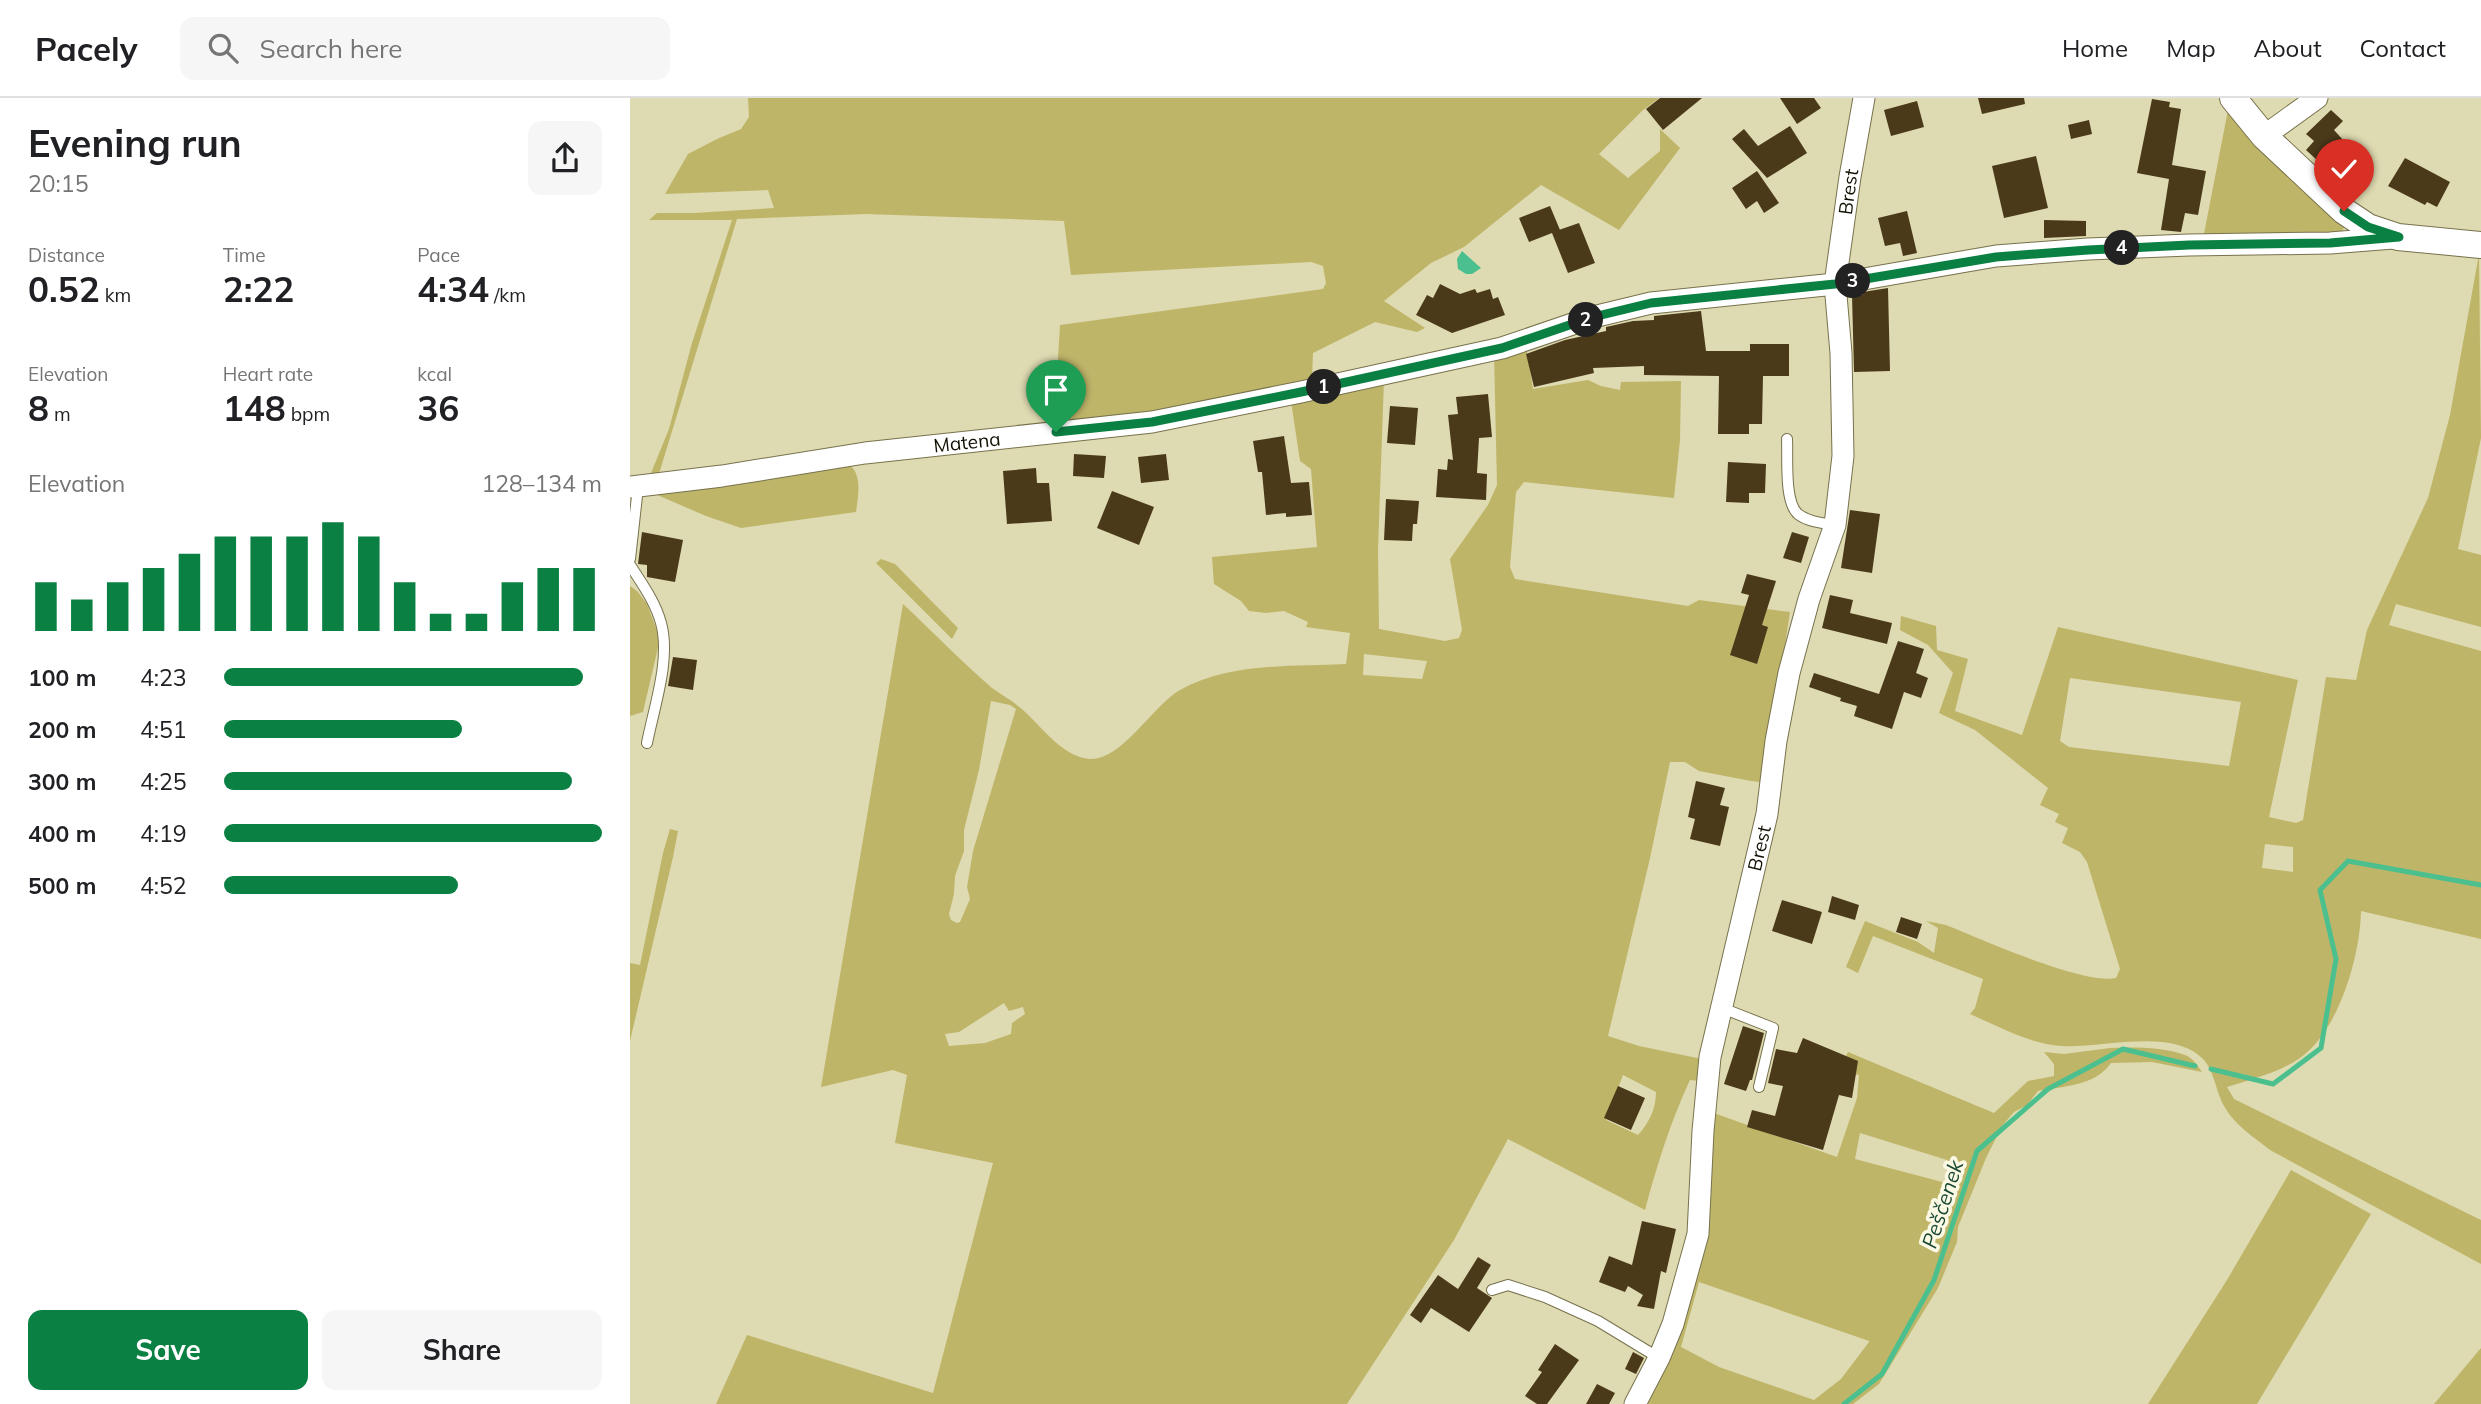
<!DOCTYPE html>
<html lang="en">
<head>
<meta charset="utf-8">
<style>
	:root { --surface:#fff; --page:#f6f6f6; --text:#202124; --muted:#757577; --line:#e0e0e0; --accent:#0b8043 }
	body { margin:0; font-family:Mulish,sans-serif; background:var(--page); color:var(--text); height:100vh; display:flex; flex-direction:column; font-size:26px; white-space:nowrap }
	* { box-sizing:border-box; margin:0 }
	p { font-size:23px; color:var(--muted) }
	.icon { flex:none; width:38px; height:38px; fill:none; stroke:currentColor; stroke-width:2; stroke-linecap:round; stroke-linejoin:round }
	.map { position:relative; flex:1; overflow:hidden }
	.drawer { display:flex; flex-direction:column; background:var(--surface); width:630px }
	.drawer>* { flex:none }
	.pin { position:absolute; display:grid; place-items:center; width:60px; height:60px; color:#fff; margin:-72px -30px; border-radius:50% 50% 50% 0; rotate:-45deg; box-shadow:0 0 7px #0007 }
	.pin .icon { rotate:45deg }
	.km { position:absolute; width:35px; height:35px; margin:-18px; border-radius:50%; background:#222; color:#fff; font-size:19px; line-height:35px; text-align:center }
	.round { display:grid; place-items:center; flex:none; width:74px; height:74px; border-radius:14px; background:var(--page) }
	.summary { display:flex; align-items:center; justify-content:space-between; height:119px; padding:0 28px }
	h1 { font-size:38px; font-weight:700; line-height:52px }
	.stats { display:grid; grid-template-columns:repeat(3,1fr); gap:10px; height:119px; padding:7px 28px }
	.stats div { display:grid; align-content:center }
	.stats b { font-size:35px; font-weight:700 }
	.stats small { font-size:19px; font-weight:400 }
	.stats p { font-size:19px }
	.chart { height:196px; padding:14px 28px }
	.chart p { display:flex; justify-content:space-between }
	.chart svg { width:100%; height:126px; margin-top:7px; stroke:var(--accent); stroke-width:6 }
	.primary-button { display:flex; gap:14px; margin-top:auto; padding:14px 28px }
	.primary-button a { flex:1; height:80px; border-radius:14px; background:var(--accent); color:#fff; font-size:28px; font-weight:700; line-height:80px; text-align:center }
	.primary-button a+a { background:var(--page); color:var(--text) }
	ul { padding:0 28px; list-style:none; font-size:23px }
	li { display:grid; grid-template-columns:112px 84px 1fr; align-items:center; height:52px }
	li i { height:18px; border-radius:9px; background:var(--accent) }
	header { display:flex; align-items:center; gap:42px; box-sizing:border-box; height:98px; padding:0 35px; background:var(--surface); border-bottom:2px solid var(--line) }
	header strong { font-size:33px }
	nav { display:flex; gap:38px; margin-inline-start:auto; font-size:24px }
	.search { width:490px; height:63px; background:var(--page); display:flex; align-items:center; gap:18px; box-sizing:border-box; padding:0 24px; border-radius:14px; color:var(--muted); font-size:26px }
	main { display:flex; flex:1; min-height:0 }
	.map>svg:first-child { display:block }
	.green { fill:#bfb569; fill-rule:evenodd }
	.water { fill:#4bc08e }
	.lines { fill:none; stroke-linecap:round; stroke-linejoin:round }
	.stream { stroke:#4bc08e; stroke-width:5 }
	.building { fill:#4b3a1a }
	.service-casing { stroke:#77724d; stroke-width:12 }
	.minor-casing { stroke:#77724d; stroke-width:23 }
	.tertiary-casing { stroke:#77724d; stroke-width:28 }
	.service { stroke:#fff; stroke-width:10 }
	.minor { stroke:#fff; stroke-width:21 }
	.tertiary { stroke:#fff; stroke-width:26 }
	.route-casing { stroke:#fff; stroke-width:14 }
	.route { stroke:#0b8043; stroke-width:9 }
	.labels { text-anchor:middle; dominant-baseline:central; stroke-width:7; stroke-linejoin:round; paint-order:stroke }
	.street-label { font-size:19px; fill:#121003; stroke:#fcfae5 }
	.water-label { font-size:21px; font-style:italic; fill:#194934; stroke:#fcfae5 }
</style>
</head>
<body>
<header>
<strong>Pacely</strong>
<div class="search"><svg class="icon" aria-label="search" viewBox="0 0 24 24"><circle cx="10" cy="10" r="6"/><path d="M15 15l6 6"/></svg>Search here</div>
<nav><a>Home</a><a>Map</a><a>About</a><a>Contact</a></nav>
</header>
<main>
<section class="drawer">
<div class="summary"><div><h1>Evening run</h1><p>20:15</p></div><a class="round"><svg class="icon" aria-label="share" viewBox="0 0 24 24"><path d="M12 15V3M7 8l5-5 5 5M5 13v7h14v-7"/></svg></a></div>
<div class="stats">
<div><p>Distance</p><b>0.52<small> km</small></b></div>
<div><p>Time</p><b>2:22</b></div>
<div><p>Pace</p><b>4:34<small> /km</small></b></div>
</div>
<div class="stats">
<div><p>Elevation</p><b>8<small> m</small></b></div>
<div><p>Heart rate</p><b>148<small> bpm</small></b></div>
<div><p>kcal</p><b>36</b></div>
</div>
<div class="chart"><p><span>Elevation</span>128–134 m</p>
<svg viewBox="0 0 160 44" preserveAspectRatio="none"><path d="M5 44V27M15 44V33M25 44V27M35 44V22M45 44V17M55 44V11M65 44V11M75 44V11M85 44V6M95 44V11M105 44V27M115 44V38M125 44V38M135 44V27M145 44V22M155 44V22"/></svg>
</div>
<ul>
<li><b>100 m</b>4:23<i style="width:95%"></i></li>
<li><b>200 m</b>4:51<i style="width:63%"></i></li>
<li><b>300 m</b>4:25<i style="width:92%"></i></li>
<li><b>400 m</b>4:19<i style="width:100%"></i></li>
<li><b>500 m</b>4:52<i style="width:62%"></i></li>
</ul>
<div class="primary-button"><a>Save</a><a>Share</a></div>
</section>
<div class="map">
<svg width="1851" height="1306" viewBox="0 0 1851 1306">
	<rect width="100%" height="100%" fill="#dedab1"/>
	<path class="green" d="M 118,0 L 1029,0 L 1012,13 L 969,56 L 998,80 L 1030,53 L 1030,31 L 1050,50 L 989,132 L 911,87 L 834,149 L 801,165 L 754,203 L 795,230 L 787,234 L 745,224 L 683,255 L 682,281 L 526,315 L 424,327 L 430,227 L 693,191 L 696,185 L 693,168 L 681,164 L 441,177 L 434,123 L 236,116 L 107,121 L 28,379 L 19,380 L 39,331 L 62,245 L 102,122 L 19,122 L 27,115 L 64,115 L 144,110 L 138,92 L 35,96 L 58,56 L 87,41 L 111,31 L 119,19 Z
		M 1598,12 L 1716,124 L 1712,134 L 1573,141 Z
		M 1849,156 L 1851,340 L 1828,451 L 1851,457 L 1851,529 L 1766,506 L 1759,527 L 1851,553 L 1851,841 L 1731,813 C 1730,860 1708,936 1667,962 C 1647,975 1619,982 1597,989 L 1604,1001 L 1851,1122 L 1851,1166 L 1640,1052 C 1624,1039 1604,1027 1594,1008 C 1586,994 1584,971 1572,960 C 1540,929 1469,951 1431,948 C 1400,946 1368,928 1340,916 L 1345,910 L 1353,881 L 1243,838 L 1228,875 L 1216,869 L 1235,823 L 1288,844 L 1304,855 L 1308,830 L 1296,823 L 1316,827 C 1351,841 1453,887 1486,880 L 1490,871 L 1457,764 L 1450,754 L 1432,745 L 1438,730 L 1425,724 L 1429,716 L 1410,707 L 1418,690 L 1345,632 L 1309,615 L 1323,575 L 1298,547 L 1270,532 L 1271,518 L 1306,528 L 1307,552 L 1338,561 L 1325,613 L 1392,637 L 1428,529 L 1668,582 L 1639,719 L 1666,725 L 1673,722 L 1696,579 L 1726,582 L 1737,532 L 1798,400 L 1820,317 ZM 1440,580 L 1611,604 L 1599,668 L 1439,649 L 1430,643 ZM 1635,746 L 1663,749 L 1663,774 L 1632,770 Z
		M 896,248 L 903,291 L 958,282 L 971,288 L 990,292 L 991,284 L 1051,283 L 1050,342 L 1044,400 L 894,384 L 886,394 L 880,469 L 885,481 L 1058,508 L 1069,502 L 1160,514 L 1135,678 L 1130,684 L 1121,683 L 1069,673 L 1055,664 L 1040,664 L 1020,760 L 978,938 L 1009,948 L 1077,962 L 1071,983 L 1060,982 C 1040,1025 1027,1067 1015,1112 L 878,1041 L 824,1142 L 717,1306 L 86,1306 L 117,1237 L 303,1295 L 363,1065 L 265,1045 L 277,977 L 263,972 L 191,989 L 273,506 C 303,534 331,563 362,590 C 370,596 380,601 388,608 C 410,625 430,658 459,661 C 492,663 522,608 550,592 C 600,564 661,569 716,566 L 720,535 L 676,529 L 678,524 L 654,513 L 636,515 L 619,513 L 611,503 L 584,486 L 582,459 L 687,449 L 681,371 L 670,363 L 661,303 L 754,281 L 748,452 L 749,531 L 815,543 L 829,540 L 832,532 L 820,461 L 858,407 L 867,387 L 864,256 ZM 734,556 L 796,563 L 797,563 L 792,581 L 733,577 ZM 361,603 L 380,607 L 386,611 L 343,753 L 337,789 L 340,801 L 330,824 L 327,825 L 321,822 L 319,816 L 324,796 L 325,778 L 334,753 L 334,732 L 349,672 ZM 374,905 L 379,913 L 393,909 L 395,916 L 382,925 L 381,936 L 355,945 L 319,948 L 315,936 L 329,934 ZM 993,977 L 1026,994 C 1026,1011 1019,1025 1008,1037 L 976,1022 Z
		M 218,366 C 233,375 228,399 226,414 L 111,430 L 76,418 L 25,396 Z
		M 251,461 L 265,466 L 328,530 L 322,541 L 246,465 Z
		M 0,488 L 7,493 L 17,506 L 30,541 L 13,614 L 0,618 Z
		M 40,731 L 48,733 L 43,759 L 0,943 L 0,865 L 10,867 L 33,755 Z
		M 1480,950 C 1504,949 1533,949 1555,957 C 1563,960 1567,967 1572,974 L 1522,964 L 1481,965 C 1465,988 1434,988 1408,993 L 1397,1007 L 1384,1014 L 1372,1028 L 1356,1060 L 1328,1129 L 1327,1144 L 1308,1190 L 1249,1286 L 1223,1306 L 1013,1306 L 1044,1241 L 1081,1014 L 1207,1059 L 1227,1000 L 1229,977 L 1205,972 L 1213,964 L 1218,954 L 1364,1015 L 1398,983 L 1424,978 L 1424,966 L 1414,954 L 1434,956 ZM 1230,1035 L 1317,1062 L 1316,1085 L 1225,1061 ZM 1069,1184 L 1239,1243 L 1239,1244 L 1211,1281 L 1184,1302 L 1089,1269 L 1051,1249 Z
		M 1661,1072 L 1741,1116 L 1627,1306 L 1518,1306 L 1597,1182 Z
		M 1851,1250 L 1851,1306 L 1804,1306 Z"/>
	<path class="water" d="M 832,153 L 851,170 L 842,176 L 836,176 L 828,171 L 827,161 Z"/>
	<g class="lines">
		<path class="stream" d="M 1581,971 L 1643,986 L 1691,950 L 1706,861 L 1690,792 L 1718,763 L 1851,787
			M 1214,1306 L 1252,1276 L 1304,1182 L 1347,1053 L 1418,991 L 1493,951 L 1565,968"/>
	</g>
	<path class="building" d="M 1030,0 L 1072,0 L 1033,32 L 1016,11 Z
		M 1150,0 L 1184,0 L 1191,10 L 1167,26 Z
		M 1348,0 L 1394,0 L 1395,6 L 1352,16 Z
		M 1522,1 L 1540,4 L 1539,9 L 1551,11 L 1542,67 L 1576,73 L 1568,117 L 1555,115 L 1551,134 L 1531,132 L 1539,81 L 1507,75 Z
		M 1287,3 L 1294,29 L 1261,38 L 1254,12 Z
		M 1701,12 L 1713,23 L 1704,32 L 1723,53 L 1720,56 L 1743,79 L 1727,96 L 1704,73 L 1702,76 L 1676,52 L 1684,43 L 1676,36 Z
		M 1459,22 L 1462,36 L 1441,41 L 1438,27 Z
		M 1160,28 L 1177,55 L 1137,80 L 1102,41 L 1114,31 L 1128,48 Z
		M 1406,58 L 1418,110 L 1374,120 L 1362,68 Z
		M 1775,60 L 1820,84 L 1807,109 L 1797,104 L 1795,107 L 1758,88 Z
		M 1127,73 L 1149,105 L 1134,115 L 1127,103 L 1116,111 L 1102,90 Z
		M 920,108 L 930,132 L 923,134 L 949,125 L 965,165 L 938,175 L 922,135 L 899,144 L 889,120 Z
		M 1277,113 L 1287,155 L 1273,158 L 1270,145 L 1255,148 L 1248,120 Z
		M 1414,122 L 1456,123 L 1456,138 L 1414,140 Z
		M 810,186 L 830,196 L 845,191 L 847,195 L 860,191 L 863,201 L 868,199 L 875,217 L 822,235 L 786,217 L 797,197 L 803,200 Z
		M 1258,190 L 1260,273 L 1224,274 L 1222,197 L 1233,197 L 1233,194 Z
		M 1071,213 L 1076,253 L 1120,253 L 1120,246 L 1159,246 L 1159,278 L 1133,278 L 1132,326 L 1119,326 L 1119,336 L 1088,336 L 1089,278 L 1014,277 L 1014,268 L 963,270 L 964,275 L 904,289 L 896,256 L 935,242 L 976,233 L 976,229 L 1003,223 L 1024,222 L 1024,218 Z
		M 858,296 L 862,339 L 849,340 L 847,375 L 857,376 L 856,402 L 806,399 L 808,371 L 817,372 L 818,361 L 823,362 L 818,317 L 828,316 L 826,299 Z
		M 760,308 L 788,310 L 785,347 L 757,345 Z
		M 654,338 L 661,385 L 679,384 L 682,417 L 656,419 L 656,415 L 636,417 L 632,374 L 628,374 L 623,343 Z
		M 444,356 L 476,358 L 474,380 L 443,378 Z
		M 536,356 L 539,382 L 511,385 L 508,359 Z
		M 1098,364 L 1136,366 L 1135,395 L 1119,395 L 1119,405 L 1096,404 Z
		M 406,370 L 407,385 L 419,385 L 422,423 L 377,426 L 373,373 Z
		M 482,393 L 524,409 L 509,447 L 467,430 Z
		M 756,401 L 789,403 L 787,426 L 783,426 L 782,443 L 754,442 Z
		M 1220,412 L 1250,416 L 1242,475 L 1211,470 Z
		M 12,434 L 53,442 L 45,484 L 17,479 L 17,467 L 8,466 Z
		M 1162,434 L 1179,439 L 1171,465 L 1153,460 Z
		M 1117,476 L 1146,483 L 1132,527 L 1138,529 L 1127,566 L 1100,557 L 1119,497 L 1111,495 Z
		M 1200,497 L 1223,502 L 1220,515 L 1262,525 L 1257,546 L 1192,530 Z
		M 1268,543 L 1294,551 L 1286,575 L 1298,580 L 1291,600 L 1274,594 L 1262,631 L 1224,618 L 1227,608 L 1210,603 L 1211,600 L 1179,589 L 1184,575 L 1249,596 Z
		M 43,559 L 67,562 L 63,592 L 38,588 Z
		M 1066,683 L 1095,690 L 1090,707 L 1099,709 L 1090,748 L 1060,741 L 1065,721 L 1058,719 Z
		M 1202,798 L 1229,807 L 1225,822 L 1198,814 Z
		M 1152,802 L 1192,814 L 1182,846 L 1142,833 Z
		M 1271,819 L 1292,826 L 1287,841 L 1266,834 Z
		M 1113,928 L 1134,935 L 1122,982 L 1120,982 L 1116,993 L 1094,986 Z
		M 1173,940 L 1228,963 L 1222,1000 L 1209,997 L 1193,1052 L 1117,1029 L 1122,1012 L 1145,1018 L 1153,988 L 1138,985 L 1146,951 L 1167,955 Z
		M 988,988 L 1015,1000 L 1001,1032 L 974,1020 Z
		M 1012,1123 L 1046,1131 L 1036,1175 L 1031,1173 L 1024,1211 L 1007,1208 L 1013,1197 L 998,1188 L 995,1194 L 969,1184 L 979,1158 L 1002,1167 Z
		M 848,1159 L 861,1167 L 847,1190 L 862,1200 L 839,1234 L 801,1210 L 791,1225 L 780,1217 L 808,1177 L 828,1191 Z
		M 925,1246 L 949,1262 L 917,1306 L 907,1306 L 895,1298 L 912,1274 L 908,1272 Z
		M 1003,1254 L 1014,1260 L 1006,1276 L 995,1271 Z
		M 967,1286 L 985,1295 L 979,1306 L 956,1306 Z"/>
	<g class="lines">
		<g class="service-casing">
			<path id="service" d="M 1157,341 C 1158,359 1154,404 1168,416 C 1178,424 1193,425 1205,427
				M 0,461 L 8,389
				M 0,467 C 12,486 25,503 31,525 C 41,561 24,609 17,645
				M 1092,910 L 1143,930 L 1129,989
				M 862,1192 L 878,1187 L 915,1199 L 968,1223 L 1029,1260"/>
		</g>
		<g class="minor-casing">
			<g id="minor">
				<path d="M 1634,38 L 1687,0"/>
				<path id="s1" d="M 0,389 L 92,378 L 235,355 L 522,324 L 671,294 L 872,250 L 963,219 L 1021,205 L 1205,186 L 1366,158 L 1458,151 L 1559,147 L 1700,145 L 1763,140"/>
				<path id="s2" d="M 1005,1306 L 1029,1260 L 1043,1226 L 1068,1136 L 1073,1033 L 1080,959 L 1137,716 L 1146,643 L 1159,575 L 1179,501 L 1205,427 L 1213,358 L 1211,255 L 1205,186 L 1220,79 L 1234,0"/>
			</g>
		</g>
		<g class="tertiary-casing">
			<path id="tertiary" d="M 1603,0 L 1634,38 L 1714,113 L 1738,129 L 1768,139 L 1851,147"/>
		</g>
		<use href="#service" class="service"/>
		<use href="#minor" class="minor"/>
		<use href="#tertiary" class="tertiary"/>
	</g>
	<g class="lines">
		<g class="route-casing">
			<path id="route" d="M 426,334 L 522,324 L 671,294 L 872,250 L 963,219 L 1021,205 L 1205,186 L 1366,159 L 1458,152 L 1559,147 L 1700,145 L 1769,139 L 1738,129 L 1714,113"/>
		</g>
		<use href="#route" class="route"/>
	</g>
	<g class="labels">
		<g class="street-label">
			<text stroke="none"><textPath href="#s2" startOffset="1242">Brest</textPath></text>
			<text stroke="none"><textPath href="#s1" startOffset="340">Matena</textPath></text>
			<text stroke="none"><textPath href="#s2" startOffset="574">Brest</textPath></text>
		</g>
		<g class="water-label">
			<text transform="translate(1312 1106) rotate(-72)">Peščenek</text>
		</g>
	</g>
</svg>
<div class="pin" style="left:426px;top:334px;background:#1e9e55"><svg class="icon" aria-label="arrive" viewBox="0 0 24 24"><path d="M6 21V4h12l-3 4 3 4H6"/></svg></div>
<div class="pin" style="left:1714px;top:113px;background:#d93025"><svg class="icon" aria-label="check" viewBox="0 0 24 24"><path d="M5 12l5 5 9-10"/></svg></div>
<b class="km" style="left:694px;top:289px">1</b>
<b class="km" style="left:956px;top:222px">2</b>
<b class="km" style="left:1223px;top:183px">3</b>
<b class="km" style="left:1492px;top:150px">4</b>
</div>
</main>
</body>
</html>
